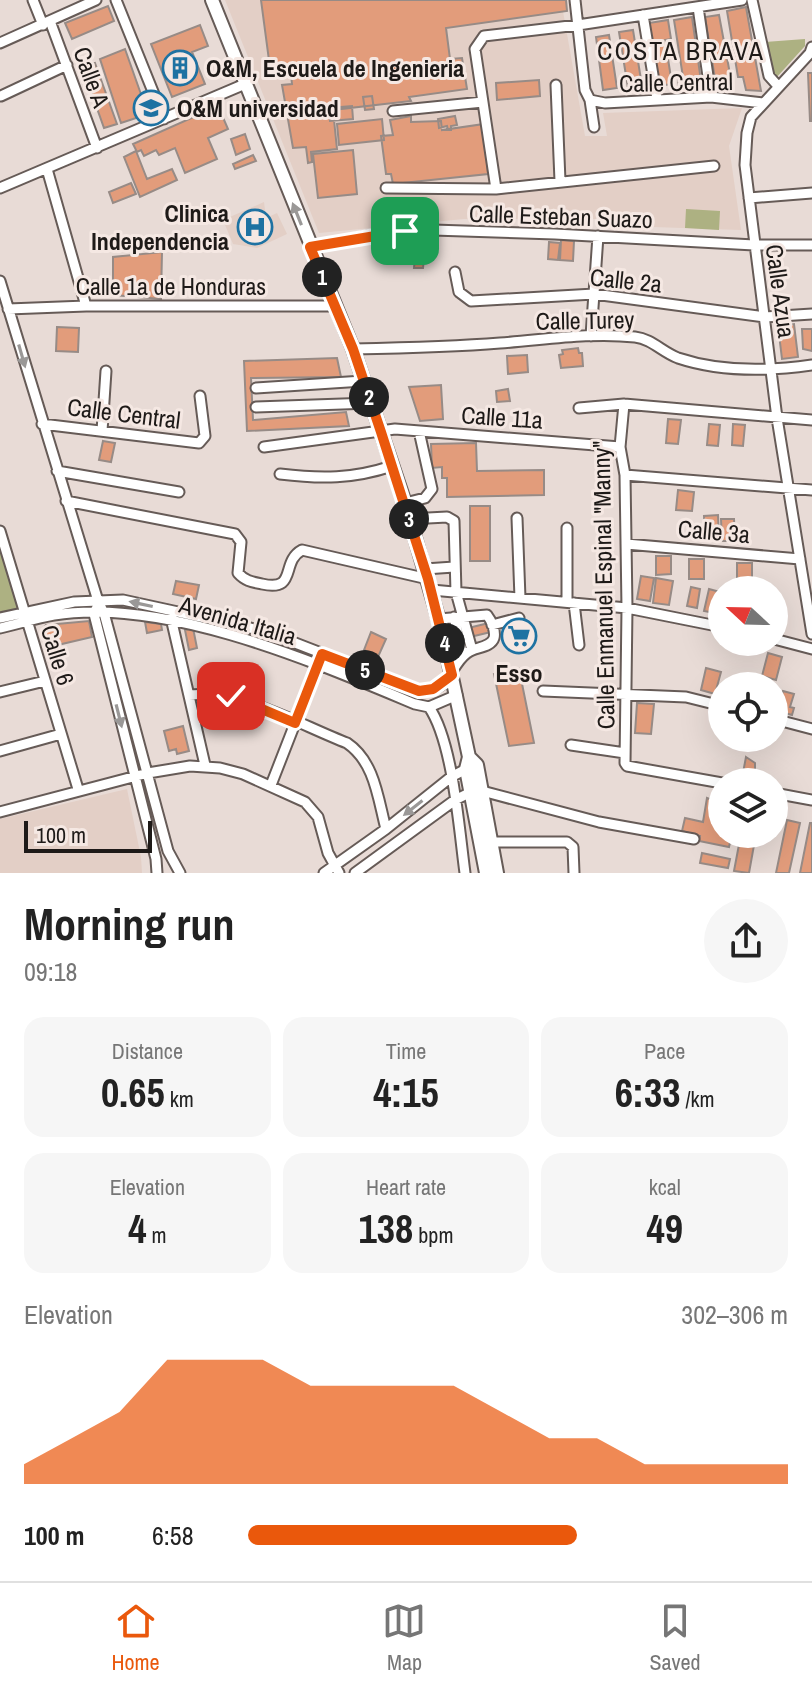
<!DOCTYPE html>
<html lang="en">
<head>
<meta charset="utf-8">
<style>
	:root { --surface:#fff; --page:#f6f6f6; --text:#222; --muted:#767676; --line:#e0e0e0; --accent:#ea580c }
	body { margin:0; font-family:"Archivo Narrow",sans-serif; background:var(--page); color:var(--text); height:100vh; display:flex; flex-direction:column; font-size:30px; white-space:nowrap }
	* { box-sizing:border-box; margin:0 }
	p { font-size:26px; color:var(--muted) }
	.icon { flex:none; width:44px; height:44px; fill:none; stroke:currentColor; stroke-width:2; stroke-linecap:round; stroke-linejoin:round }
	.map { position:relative; height:873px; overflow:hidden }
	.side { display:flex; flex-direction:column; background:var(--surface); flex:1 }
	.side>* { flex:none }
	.needle { width:52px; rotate:292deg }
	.controls { position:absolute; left:708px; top:576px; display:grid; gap:16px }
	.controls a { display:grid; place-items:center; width:80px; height:80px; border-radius:50%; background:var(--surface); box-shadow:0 8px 32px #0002; font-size:40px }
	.scale { position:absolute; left:24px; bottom:20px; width:128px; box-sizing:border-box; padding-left:8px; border:4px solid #1e1a18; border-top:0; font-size:22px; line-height:28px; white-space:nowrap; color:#1e1a18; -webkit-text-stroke:6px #f5e8e3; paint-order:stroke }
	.pin { position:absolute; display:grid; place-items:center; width:68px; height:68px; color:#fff; margin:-34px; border-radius:16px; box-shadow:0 4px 12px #0006 }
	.km { position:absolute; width:40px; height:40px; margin:-20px; border-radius:50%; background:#222; color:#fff; font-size:22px; line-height:40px; text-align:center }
	.round { display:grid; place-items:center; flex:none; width:84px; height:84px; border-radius:42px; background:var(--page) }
	.head { display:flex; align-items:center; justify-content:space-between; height:136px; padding:0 24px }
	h1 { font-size:44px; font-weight:700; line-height:60px }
	.metrics { display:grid; grid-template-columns:repeat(3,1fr); gap:12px; height:136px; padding:8px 24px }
	.metrics div { display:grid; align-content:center; border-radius:20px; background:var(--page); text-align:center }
	.metrics b { font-size:40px; font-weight:700 }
	.metrics small { font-size:22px; font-weight:400 }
	.metrics p { font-size:22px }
	.chart { height:224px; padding:16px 24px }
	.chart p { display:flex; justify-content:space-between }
	.chart svg { width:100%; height:144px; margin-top:8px; fill:var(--accent); opacity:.7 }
	ul { padding:0 24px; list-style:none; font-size:26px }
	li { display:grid; grid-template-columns:128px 96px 1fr; align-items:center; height:60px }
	li i { height:20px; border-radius:10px; background:var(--accent) }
	.menu { display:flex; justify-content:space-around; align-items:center; height:112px; border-top:2px solid var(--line); background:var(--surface); font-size:22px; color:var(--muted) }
	.menu a { display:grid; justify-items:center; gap:4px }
	.menu .current { color:var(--accent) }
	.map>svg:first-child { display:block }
	.built { fill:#e3cfc6 }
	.green { fill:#adb182 }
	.building { fill:#e29c7b; stroke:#978b86; stroke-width:2 }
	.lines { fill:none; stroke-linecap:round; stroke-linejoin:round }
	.minor-casing { stroke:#665b57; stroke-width:13 }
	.major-casing { stroke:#665b57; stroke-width:16 }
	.minor { stroke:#fff; stroke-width:9 }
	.major { stroke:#fff; stroke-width:12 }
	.oneway { fill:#9a9897 }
	.route-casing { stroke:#fff; stroke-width:16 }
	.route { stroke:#ea580c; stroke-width:10 }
	.labels { text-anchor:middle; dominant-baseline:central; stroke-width:6; stroke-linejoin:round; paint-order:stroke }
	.poi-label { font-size:24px; font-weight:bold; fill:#1e1a18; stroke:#f5e8e3; text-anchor:start }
	.street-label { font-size:24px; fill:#1e1a18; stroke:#f5e8e3 }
	.neighbourhood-label { font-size:26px; letter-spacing:2px; fill:#1e1a18; stroke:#f5e8e3 }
</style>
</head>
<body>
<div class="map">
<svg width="812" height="873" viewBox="0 0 812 873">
	<rect width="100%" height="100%" fill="#e8dbd6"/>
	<path class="built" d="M 225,0 L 561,0 L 585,136 L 607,136 L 603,113 L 742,108 L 729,146 L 741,230 L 624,226 L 607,219 L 464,219 L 319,233 Z
		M 264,202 L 266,218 L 277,213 L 287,234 L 257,248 L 233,244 L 223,220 Z
		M 127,789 L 141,857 L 142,873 L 0,873 L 0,819 Z"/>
	<path class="green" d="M 805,39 L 805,46 L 776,78 L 774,78 L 765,42 Z
		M 686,209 L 720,211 L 719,230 L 685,228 Z
		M 0,547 L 24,611 L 0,618 Z"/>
	<path class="building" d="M 261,0 L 566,0 L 567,11 L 446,28 L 450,59 L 462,58 L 467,89 L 409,97 L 411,101 L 333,110 L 337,149 L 311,152 L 312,162 L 308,163 L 306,147 L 293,148 L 282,85 L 292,84 L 290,66 L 270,68 Z
		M 108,6 L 114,21 L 72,39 L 65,23 Z
		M 746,7 L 761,91 L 746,90 L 743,77 L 738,77 L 727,11 Z
		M 719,15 L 733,90 L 717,91 L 705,17 Z
		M 692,17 L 702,88 L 679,90 L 678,78 L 683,77 L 674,20 Z
		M 668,20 L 671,39 L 665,40 L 672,84 L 658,86 L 649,23 Z
		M 200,25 L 208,46 L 192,52 L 205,84 L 172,97 L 151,44 Z
		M 633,30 L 642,86 L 628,88 L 619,32 Z
		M 609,35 L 617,88 L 603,90 L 596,37 Z
		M 125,49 L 148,114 L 121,123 L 100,59 Z
		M 95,63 L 117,124 L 104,128 L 82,66 Z
		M 808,73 L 812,73 L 812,121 L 810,121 Z
		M 539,80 L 540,96 L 497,100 L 496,83 Z
		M 372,96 L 374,109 L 365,110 L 363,97 Z
		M 218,106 L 228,129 L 208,138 L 217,159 L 185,173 L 175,148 L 159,155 L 156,150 L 144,156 L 141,150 L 137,152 L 133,144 Z
		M 352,106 L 353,119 L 330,121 L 329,108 Z
		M 411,116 L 411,122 L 441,121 L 442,130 L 484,124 L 488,174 L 393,184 L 391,174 L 386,174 L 381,136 L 393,135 L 390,120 Z
		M 455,116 L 457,125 L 451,126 L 451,130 L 448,130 L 447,126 L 439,128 L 438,119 Z
		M 382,119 L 384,140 L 339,145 L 337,124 Z
		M 245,134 L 250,149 L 236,155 L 231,139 Z
		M 353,150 L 357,194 L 318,198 L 313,154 Z
		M 136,151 L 147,179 L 172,169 L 177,180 L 140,197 L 124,157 Z
		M 253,155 L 256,161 L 235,169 L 233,164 Z
		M 131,183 L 136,194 L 113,203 L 109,192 Z
		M 561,240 L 574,241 L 573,261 L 560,260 Z
		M 549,242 L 560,243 L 558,260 L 548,259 Z
		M 416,248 L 425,249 L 423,268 L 414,268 Z
		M 162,252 L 161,299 L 113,295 L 113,257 Z
		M 794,324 L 798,357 L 782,359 L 778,326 Z
		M 57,327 L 79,328 L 78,352 L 56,351 Z
		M 802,329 L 812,329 L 812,351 L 803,349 Z
		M 578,348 L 579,353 L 582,353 L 583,366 L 561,368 L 559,355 L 563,354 L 562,350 Z
		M 527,355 L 528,372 L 508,374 L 507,356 Z
		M 337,358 L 341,377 L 251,378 L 253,420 L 346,412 L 349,426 L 247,431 L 244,361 Z
		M 441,385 L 443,419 L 420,421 L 409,387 Z
		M 508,389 L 510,401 L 497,402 L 496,391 Z
		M 668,419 L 681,420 L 678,444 L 666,443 Z
		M 709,424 L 720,425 L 718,446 L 707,445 Z
		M 733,424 L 745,425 L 743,446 L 732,445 Z
		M 103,441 L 115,443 L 111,462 L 99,460 Z
		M 476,443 L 477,471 L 544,470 L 544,495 L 447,497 L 447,478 L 442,478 L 442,467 L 432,468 L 431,444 Z
		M 678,490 L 694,492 L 692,511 L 676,510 Z
		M 470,506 L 490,506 L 490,561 L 470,561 Z
		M 718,515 L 719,539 L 705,540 L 704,516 Z
		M 721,519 L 734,519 L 735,541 L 722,541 Z
		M 656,556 L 671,556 L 671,574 L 656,575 Z
		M 689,559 L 704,559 L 704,579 L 689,579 Z
		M 737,563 L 752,563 L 752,585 L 737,586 Z
		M 641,576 L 654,578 L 650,601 L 637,599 Z
		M 656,578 L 673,581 L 669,605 L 653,603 Z
		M 176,581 L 199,585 L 196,599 L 173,594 Z
		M 691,587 L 700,589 L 697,608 L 687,606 Z
		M 709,589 L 720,592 L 715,613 L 704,611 Z
		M 89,621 L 92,637 L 49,647 L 43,628 L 46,625 Z
		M 145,622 L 161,624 L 162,630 L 147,633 Z
		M 489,623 L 491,632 L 470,637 L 468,628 Z
		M 193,628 L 197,648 L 189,650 L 185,630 Z
		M 523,628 L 527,640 L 515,644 L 512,631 Z
		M 371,632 L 386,639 L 378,657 L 364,650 Z
		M 768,653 L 782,657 L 776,680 L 762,676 Z
		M 706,668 L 721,672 L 715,694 L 701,690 Z
		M 519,669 L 534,743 L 509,746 L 494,674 Z
		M 783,691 L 794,694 L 790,707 L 794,708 L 792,715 L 777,711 Z
		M 637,703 L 654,704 L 651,734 L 635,733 Z
		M 183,726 L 189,751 L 177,754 L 176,749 L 169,751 L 164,731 Z
		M 746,757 L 755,763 L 755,781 L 742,778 Z
		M 707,798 L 722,804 L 719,811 L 722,812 L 722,834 L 732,834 L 729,847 L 699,841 L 700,836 L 682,831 L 685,818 L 703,822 Z
		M 787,820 L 800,823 L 789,873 L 776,873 Z
		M 810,823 L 812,823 L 812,873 L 800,873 Z
		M 741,834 L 756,834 L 749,873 L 734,871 Z
		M 702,853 L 730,859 L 728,868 L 700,863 Z"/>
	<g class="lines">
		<g class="minor-casing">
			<path id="minor" d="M 33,0 L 43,25
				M 116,0 L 164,119
				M 575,0 L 585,90 L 590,100 L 594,127
				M 752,0 L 769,76 L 778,86
				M 698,7 L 711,97
				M 643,15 L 657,99
				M 50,21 L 97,148
				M 0,43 L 96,0
				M 812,47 L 810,53 L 751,117 L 747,133 L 745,165 L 777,418 L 812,634
				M 556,85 L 560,181
				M 1,96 L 67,65
				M 590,100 L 605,103 L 711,97 L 763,103
				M 393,111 L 483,102
				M 47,169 L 86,306
				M 0,188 L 245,84
				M 386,188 L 496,189 L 714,166
				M 496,189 L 475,49 L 484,36 L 578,25 L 742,0
				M 749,198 L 812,193
				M 310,247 L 374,235 L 433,230 L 555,234 L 754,245 L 812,245
				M 455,272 L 459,292 L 471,301 L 594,294 L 765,317 L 812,314
				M 0,281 L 98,601 L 104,613 L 168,851 L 180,873
				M 8,309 L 86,306 L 334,306
				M 591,336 L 598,236
				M 353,349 C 402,348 451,347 500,343 C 544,340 590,332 635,337 C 652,339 662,352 678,358 C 720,372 770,371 812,365
				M 256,388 L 363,381
				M 624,404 L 620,447 L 625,475 L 627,608 L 625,763 L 627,766 L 722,783
				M 256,407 L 371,403
				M 579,408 L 624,404 L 812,420
				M 42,424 L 199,443 L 205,436 L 200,396
				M 102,431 L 106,371
				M 264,447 L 395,429 L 620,447
				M 57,471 L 179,492
				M 280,474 C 321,479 353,479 392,466
				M 625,475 L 812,490
				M 66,501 L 235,534 L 241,542 L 238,573 C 245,581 252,582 262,584 C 298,592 280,562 302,550 L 428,579
				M 405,503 L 425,498 L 432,489 L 419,431
				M 517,518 L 520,598
				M 409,519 L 447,517 L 454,521 L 456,592 L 472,650
				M 567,528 L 567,602
				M 0,531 L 78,789
				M 626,544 L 800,559
				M 425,569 L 454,567
				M 432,590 L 627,608 L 722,627
				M 574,603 L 579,645
				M 96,609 L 94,614 L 156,859 L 157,873
				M 454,617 L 463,656
				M 0,618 L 74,602 L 123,600 L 247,627 L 285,639 L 419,691 C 452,692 448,667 467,653 C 474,647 491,648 494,638 C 496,631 491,620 487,615 L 439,619
				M 171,618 L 205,765
				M 492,625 L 519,618
				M 0,628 C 18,624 36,618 54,615 C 165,597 314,662 415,704 L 429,707 L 457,695
				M 774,639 L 812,649
				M 543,691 L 686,697 L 722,706
				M 0,692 L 45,681
				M 189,695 C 242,690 298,724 347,743 C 375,762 378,799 386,829
				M 429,707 C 453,742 459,829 465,873
				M 774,719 L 812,729
				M 571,745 L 625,753
				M 0,751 L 61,734
				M 271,785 L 319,662
				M 482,791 L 599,822 L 694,839
				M 774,793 L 812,800
				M 0,812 L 148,773 L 190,766 L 220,768 L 243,774 L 305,802 L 318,817 L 328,853 L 339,873
				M 489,842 L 567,842 L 573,847 L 574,873
				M 324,873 L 386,829 L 451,777 L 470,767
				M 355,873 L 455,800 L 473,791"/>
		</g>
		<g class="major-casing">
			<path id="major" d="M 212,0 L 353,349 L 405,503 L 442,631 L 469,757 L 466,769 L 486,873
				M 469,757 L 477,765 L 497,873"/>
		</g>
		<use href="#minor" class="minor"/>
		<use href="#major" class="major"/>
	</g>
	<defs><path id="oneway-solid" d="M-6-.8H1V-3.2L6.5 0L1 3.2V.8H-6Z" transform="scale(2)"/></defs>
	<g class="oneway">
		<use href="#oneway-solid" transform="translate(297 214) rotate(-112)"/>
		<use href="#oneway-solid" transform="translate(22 356) rotate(74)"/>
		<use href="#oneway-solid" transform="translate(141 604) rotate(-168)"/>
		<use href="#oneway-solid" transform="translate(119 716) rotate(76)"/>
		<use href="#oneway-solid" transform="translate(413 808) rotate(142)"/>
	</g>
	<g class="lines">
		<g class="route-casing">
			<path id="route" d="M 231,696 L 295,723 L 322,654 L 419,691 L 433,689 L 452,675 L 428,579 L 381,432 L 353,349 L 310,247 L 405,231"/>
		</g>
		<use href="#route" class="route"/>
	</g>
	<defs>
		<g id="building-ring" transform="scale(1.8)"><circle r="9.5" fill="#f5e8e3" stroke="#1e72a2" stroke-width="1.5"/><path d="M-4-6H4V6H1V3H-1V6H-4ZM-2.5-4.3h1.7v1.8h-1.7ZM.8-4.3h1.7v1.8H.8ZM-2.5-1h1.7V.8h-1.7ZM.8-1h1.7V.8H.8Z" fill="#1e72a2"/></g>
		<g id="university-ring" transform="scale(1.8)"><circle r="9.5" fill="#f5e8e3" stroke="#1e72a2" stroke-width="1.5"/><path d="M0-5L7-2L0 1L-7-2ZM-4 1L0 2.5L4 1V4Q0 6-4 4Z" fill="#1e72a2"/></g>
		<g id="hospital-ring" transform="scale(1.8)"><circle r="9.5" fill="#f5e8e3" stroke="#1e72a2" stroke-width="1.5"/><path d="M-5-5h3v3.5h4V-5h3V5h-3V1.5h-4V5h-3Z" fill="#1e72a2"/></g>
		<g id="supermarket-ring" transform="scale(1.8)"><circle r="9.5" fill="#f5e8e3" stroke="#1e72a2" stroke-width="1.5"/><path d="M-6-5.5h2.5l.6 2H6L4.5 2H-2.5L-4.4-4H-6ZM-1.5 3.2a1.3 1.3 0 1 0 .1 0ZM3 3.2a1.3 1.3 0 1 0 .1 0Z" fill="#1e72a2"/></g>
	</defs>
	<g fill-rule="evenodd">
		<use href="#building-ring" x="180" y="68"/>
		<use href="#university-ring" x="151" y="108"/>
		<use href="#hospital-ring" x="255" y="227"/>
		<use href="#supermarket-ring" x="519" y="636"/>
	</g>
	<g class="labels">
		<g class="poi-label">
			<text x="206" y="68">O&amp;M, Escuela de Ingenieria</text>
			<text x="177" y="108">O&amp;M universidad</text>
			<text x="229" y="213" text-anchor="end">Clinica<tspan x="229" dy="28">Independencia</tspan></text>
			<text x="519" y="673" text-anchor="middle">Esso</text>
		</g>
		<g class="street-label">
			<text transform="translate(92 77) rotate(70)">Calle A</text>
			<text transform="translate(676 82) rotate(-1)">Calle Central</text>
			<text transform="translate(561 216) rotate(2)">Calle Esteban Suazo</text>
			<text transform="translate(626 280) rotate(6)">Calle 2a</text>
			<text x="171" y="286">Calle 1a de Honduras</text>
			<text transform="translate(781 291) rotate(82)">Calle Azua</text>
			<text transform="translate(585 320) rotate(-1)">Calle Turey</text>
			<text transform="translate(124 413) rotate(7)">Calle Central</text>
			<text transform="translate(502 417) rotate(4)">Calle 11a</text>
			<text transform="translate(714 531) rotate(5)">Calle 3a</text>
			<text transform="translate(603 585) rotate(-91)">Calle Enmanuel Espinal "Manny"</text>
			<text transform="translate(238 620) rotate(16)">Avenida Italia</text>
			<text transform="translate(58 655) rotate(73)">Calle 6</text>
		</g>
		<g class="neighbourhood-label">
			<text x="681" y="50">COSTA BRAVA</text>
		</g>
	</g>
</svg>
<div class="controls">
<a><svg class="needle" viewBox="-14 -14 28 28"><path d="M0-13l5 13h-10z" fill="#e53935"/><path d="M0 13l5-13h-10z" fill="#767676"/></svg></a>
<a><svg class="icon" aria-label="locate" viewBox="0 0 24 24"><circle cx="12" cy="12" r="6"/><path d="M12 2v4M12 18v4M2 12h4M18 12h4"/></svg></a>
<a><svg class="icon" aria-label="layers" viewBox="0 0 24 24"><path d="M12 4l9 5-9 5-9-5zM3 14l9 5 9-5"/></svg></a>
</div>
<div class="scale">100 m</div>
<div class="pin" style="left:405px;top:231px;background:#1e9e55"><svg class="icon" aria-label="arrive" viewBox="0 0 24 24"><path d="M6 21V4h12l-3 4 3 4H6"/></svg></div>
<div class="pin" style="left:231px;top:696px;background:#d93025"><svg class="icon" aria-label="check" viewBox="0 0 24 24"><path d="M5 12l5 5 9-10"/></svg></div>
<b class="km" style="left:322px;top:277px">1</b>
<b class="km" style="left:369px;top:397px">2</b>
<b class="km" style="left:409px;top:519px">3</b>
<b class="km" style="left:445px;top:643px">4</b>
<b class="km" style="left:365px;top:670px">5</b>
</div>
<section class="side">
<div class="head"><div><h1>Morning run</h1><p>09:18</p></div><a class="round"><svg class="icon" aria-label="share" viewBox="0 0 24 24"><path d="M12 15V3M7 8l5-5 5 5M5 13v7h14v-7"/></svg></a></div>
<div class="metrics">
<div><p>Distance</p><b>0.65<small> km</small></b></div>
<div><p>Time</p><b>4:15</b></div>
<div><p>Pace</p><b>6:33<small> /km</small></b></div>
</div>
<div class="metrics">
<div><p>Elevation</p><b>4<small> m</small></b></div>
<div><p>Heart rate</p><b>138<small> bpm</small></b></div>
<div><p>kcal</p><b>49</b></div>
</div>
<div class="chart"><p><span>Elevation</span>302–306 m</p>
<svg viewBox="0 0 160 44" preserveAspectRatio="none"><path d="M0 44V38L10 30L20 22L30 6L40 6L50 6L60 14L70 14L80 14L90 14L100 22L110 30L120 30L130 38L140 38L150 38L160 38V44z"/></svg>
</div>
<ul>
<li><b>100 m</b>6:58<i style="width:61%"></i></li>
</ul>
</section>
<nav class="menu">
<a class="current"><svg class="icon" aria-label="home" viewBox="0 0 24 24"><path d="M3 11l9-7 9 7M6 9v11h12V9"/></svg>Home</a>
<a><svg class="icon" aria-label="map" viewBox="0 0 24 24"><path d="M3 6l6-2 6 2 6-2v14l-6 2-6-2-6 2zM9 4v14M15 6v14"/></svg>Map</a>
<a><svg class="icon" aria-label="saved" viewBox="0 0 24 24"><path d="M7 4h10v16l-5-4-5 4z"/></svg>Saved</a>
</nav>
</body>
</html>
